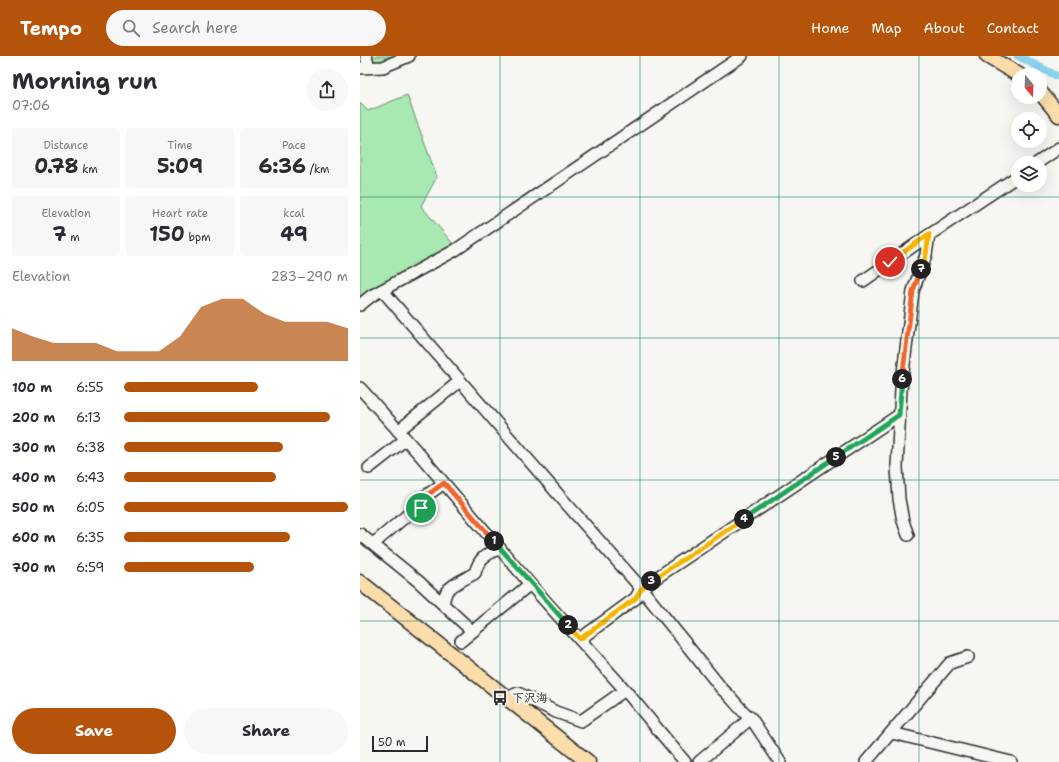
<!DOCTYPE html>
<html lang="en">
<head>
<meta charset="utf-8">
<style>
	:root { --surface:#fff; --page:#f7f7f7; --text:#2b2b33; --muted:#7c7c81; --accent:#b45309 }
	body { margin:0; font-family:"Shantell Sans","Klee One",sans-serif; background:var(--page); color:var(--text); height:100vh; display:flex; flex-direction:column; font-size:15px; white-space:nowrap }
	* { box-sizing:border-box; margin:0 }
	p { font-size:13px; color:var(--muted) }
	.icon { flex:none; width:22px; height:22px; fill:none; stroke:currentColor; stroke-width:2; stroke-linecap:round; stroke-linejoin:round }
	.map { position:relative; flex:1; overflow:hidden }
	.sheet { display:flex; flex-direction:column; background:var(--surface); width:360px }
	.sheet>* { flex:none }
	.needle { width:26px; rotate:161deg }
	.fabs { position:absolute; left:651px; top:12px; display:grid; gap:8px }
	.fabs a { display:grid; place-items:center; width:36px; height:36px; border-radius:50%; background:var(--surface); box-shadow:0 4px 16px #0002; font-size:20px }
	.scale { position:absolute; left:12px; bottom:10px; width:56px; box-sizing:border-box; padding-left:4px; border:2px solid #2b2b2b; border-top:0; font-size:11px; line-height:14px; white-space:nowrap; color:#2b2b2b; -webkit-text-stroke:3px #f6f6f2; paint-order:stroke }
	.pin { position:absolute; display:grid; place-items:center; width:34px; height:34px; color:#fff; margin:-17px; border:2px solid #fff; border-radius:50%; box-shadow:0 1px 4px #0007 }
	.km { position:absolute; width:20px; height:20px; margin:-10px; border-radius:50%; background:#222; color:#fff; font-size:11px; line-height:20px; text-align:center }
	.round { display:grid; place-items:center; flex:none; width:42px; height:42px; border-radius:21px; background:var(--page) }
	.headline { display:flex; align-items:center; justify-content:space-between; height:68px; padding:0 12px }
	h1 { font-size:22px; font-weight:700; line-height:30px }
	.stats { display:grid; grid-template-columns:repeat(3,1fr); gap:6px; height:68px; padding:4px 12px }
	.stats div { display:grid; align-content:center; border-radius:4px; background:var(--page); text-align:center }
	.stats b { font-size:20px; font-weight:700 }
	.stats small { font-size:11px; font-weight:400 }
	.stats p { font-size:11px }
	.chart { height:112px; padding:8px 12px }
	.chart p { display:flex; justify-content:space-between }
	.chart svg { width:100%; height:72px; margin-top:4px; fill:var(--accent); opacity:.7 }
	.button { display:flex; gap:8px; margin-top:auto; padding:8px 12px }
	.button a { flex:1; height:46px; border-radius:24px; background:var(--accent); color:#fff; font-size:16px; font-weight:700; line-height:46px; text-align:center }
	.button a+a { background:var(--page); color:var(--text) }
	ul { padding:0 12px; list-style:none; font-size:13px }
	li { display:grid; grid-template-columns:64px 48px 1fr; align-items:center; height:30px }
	li i { height:10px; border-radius:5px; background:var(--accent) }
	header { display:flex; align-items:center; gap:24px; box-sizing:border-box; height:56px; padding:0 20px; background:var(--accent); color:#fff }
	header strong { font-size:19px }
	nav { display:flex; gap:22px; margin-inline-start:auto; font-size:14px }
	.search { width:280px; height:36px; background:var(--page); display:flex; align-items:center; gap:10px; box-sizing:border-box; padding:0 14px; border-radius:22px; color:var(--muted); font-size:15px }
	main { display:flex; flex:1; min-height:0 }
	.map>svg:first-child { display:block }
	.green { fill:#a8e8b1; stroke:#6a8a6e }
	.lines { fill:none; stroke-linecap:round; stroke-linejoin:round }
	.canal { stroke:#8bd2ec; stroke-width:8 }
	.minor-casing { stroke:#2b2b2b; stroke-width:14 }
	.major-casing { stroke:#2b2b2b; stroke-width:17 }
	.minor { stroke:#f6f6f2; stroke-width:11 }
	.major { stroke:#fbddab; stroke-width:14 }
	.split-1-casing { stroke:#fff; stroke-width:8 }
	.split-2-casing { stroke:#fff; stroke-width:8 }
	.split-3-casing { stroke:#fff; stroke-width:8 }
	.split-4-casing { stroke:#fff; stroke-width:8 }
	.split-5-casing { stroke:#fff; stroke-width:8 }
	.split-6-casing { stroke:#fff; stroke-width:8 }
	.split-7-casing { stroke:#fff; stroke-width:8 }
	.split-8-casing { stroke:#fff; stroke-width:8 }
	.split-1 { stroke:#f0652b; stroke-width:5 }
	.split-2 { stroke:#22a559; stroke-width:5 }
	.split-3 { stroke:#f5b400; stroke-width:5 }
	.split-4 { stroke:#f5b400; stroke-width:5 }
	.split-5 { stroke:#22a559; stroke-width:5 }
	.split-6 { stroke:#22a559; stroke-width:5 }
	.split-7 { stroke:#f0652b; stroke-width:5 }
	.split-8 { stroke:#f5b400; stroke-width:5 }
	.grid { fill:none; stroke:#0f766e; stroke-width:1; stroke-opacity:0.55 }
	.labels { text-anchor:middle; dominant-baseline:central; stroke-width:4; stroke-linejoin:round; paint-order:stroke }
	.poi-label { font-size:12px; font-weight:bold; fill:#2b2b2b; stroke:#f6f6f2; text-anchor:start }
</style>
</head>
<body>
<header>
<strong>Tempo</strong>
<div class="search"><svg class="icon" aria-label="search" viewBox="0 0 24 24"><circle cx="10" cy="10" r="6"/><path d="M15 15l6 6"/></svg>Search here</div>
<nav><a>Home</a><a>Map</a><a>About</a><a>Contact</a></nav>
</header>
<main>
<section class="sheet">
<div class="headline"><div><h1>Morning run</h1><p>07:06</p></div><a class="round"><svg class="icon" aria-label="share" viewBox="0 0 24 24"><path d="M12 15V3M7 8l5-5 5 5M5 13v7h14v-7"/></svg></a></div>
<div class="stats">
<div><p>Distance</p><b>0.78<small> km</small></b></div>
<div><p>Time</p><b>5:09</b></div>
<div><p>Pace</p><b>6:36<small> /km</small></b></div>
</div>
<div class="stats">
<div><p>Elevation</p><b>7<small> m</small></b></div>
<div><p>Heart rate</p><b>150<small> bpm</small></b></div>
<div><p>kcal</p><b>49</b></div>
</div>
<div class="chart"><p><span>Elevation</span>283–290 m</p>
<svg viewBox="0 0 160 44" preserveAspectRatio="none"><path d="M0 44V24L10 29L20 33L30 33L40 33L50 38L60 38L70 38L80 29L90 11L100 6L110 6L120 15L130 20L140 20L150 20L160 24V44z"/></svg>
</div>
<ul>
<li><b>100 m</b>6:55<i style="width:60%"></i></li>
<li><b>200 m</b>6:13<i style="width:92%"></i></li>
<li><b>300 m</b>6:38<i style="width:71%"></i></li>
<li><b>400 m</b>6:43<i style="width:68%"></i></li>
<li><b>500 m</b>6:05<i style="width:100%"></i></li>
<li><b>600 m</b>6:35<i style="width:74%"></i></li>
<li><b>700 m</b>6:59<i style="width:58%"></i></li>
</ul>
<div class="button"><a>Save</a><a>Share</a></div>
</section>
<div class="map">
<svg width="699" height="706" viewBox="0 0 699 706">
	<rect width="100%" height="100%" fill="#f6f6f2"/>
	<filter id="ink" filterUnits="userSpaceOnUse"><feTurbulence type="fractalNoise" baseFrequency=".025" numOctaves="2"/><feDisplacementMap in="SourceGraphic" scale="8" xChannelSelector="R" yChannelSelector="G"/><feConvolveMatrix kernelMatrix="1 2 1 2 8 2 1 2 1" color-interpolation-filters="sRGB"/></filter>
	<g filter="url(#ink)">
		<path class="green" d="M 9,0 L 40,0 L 23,7 L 11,6 Z
			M 47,39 L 77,121 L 61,150 L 95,190 L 0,247 L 0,47 L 8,55 Z"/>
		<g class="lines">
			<path class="canal" d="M 658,0 L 699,21"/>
			<g class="minor-casing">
				<path id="minor" d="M 6,0 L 9,11
					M 0,12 L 23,11 L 49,0
					M 677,107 L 699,92
					M 503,225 L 569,179 L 658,120
					M 22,234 L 197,437 L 281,532 L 362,633 C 373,642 381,656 391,662 L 420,706
					M 0,249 L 11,240 L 94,195 L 382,0
					M 0,332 L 60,399 L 170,528 L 265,634 L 325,706
					M 38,375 L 100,325
					M 9,412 L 46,383
					M 0,478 L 58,525 L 112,575
					M 548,479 L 543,465 L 539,443 L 537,411 L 541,333 L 553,235 L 566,199 L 569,179
					M 13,488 L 51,456 L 61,452 L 63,442 L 84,427
					M 83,547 C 84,544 85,538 87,535 C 92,528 107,522 115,517 C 119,502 125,499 140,492
					M 220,583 L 276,542 L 281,532 L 539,359
					M 101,585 L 170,528
					M 147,642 L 158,637 L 196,656 L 221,665 L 265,634
					M 532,677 L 651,706
					M 339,706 L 391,662
					M 506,706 L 590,607 L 608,601"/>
			</g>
			<g class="major-casing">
				<path id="major" d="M 627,0 L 659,19
					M 680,36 L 699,59
					M 0,526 L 228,706"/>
			</g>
			<use href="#minor" class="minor"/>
			<use href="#major" class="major"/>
		</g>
	</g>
	<g class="lines" filter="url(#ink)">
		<g class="split-1-casing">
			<path id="split-1" d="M 61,452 L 63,442 L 84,427 L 134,485"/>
		</g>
		<g class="split-2-casing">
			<path id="split-2" d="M 134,485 L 208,569"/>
		</g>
		<g class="split-3-casing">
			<path id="split-3" d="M 208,569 L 220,583 L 276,542 L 282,532 L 291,525"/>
		</g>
		<g class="split-4-casing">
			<path id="split-4" d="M 291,525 L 384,463"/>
		</g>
		<g class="split-5-casing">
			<path id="split-5" d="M 384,463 L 476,401"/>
		</g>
		<g class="split-6-casing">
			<path id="split-6" d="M 476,401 L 539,359 L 542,323"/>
		</g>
		<g class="split-7-casing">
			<path id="split-7" d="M 542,323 L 553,235 L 561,213"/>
		</g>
		<g class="split-8-casing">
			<path id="split-8" d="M 530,206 L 569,178 L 566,199 L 561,213"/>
		</g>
		<use href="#split-1" class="split-1"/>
		<use href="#split-2" class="split-2"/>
		<use href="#split-3" class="split-3"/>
		<use href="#split-4" class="split-4"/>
		<use href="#split-5" class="split-5"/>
		<use href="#split-6" class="split-6"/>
		<use href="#split-7" class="split-7"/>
		<use href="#split-8" class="split-8"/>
	</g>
	<path class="grid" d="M 140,0 L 140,706M 280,0 L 280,706M 419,0 L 419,706M 559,0 L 559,706M 0,141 L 699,141M 0,282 L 699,282M 0,424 L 699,424M 0,565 L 699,565"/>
	<defs>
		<g id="bus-bare" transform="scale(1.2)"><path d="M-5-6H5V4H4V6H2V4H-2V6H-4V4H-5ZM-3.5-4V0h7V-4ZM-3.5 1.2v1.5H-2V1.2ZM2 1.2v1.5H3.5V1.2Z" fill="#2b2b2b" stroke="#f6f6f2" stroke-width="2.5" paint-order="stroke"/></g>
	</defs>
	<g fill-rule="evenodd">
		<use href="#bus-bare" x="140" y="642"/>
	</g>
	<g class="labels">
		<g class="poi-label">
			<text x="152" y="642">下沢海</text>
		</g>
	</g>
</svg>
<div class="fabs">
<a><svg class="needle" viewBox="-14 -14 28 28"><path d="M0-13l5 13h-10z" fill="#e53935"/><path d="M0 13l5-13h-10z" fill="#7c7c81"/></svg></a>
<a><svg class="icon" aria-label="locate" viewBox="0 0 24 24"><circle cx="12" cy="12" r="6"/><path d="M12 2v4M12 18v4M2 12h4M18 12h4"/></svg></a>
<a><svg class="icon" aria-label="layers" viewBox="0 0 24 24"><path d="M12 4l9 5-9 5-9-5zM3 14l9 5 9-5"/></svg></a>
</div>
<div class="scale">50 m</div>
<div class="pin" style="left:61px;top:452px;background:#1e9e55"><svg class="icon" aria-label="arrive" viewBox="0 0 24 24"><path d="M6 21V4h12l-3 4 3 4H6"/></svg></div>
<div class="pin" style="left:530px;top:206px;background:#d93025"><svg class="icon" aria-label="check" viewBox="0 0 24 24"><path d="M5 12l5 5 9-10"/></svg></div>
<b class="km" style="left:134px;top:485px">1</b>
<b class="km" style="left:208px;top:569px">2</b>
<b class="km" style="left:291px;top:525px">3</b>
<b class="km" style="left:384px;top:463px">4</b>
<b class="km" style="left:476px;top:401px">5</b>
<b class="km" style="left:542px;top:323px">6</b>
<b class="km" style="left:561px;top:213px">7</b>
</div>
</main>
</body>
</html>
